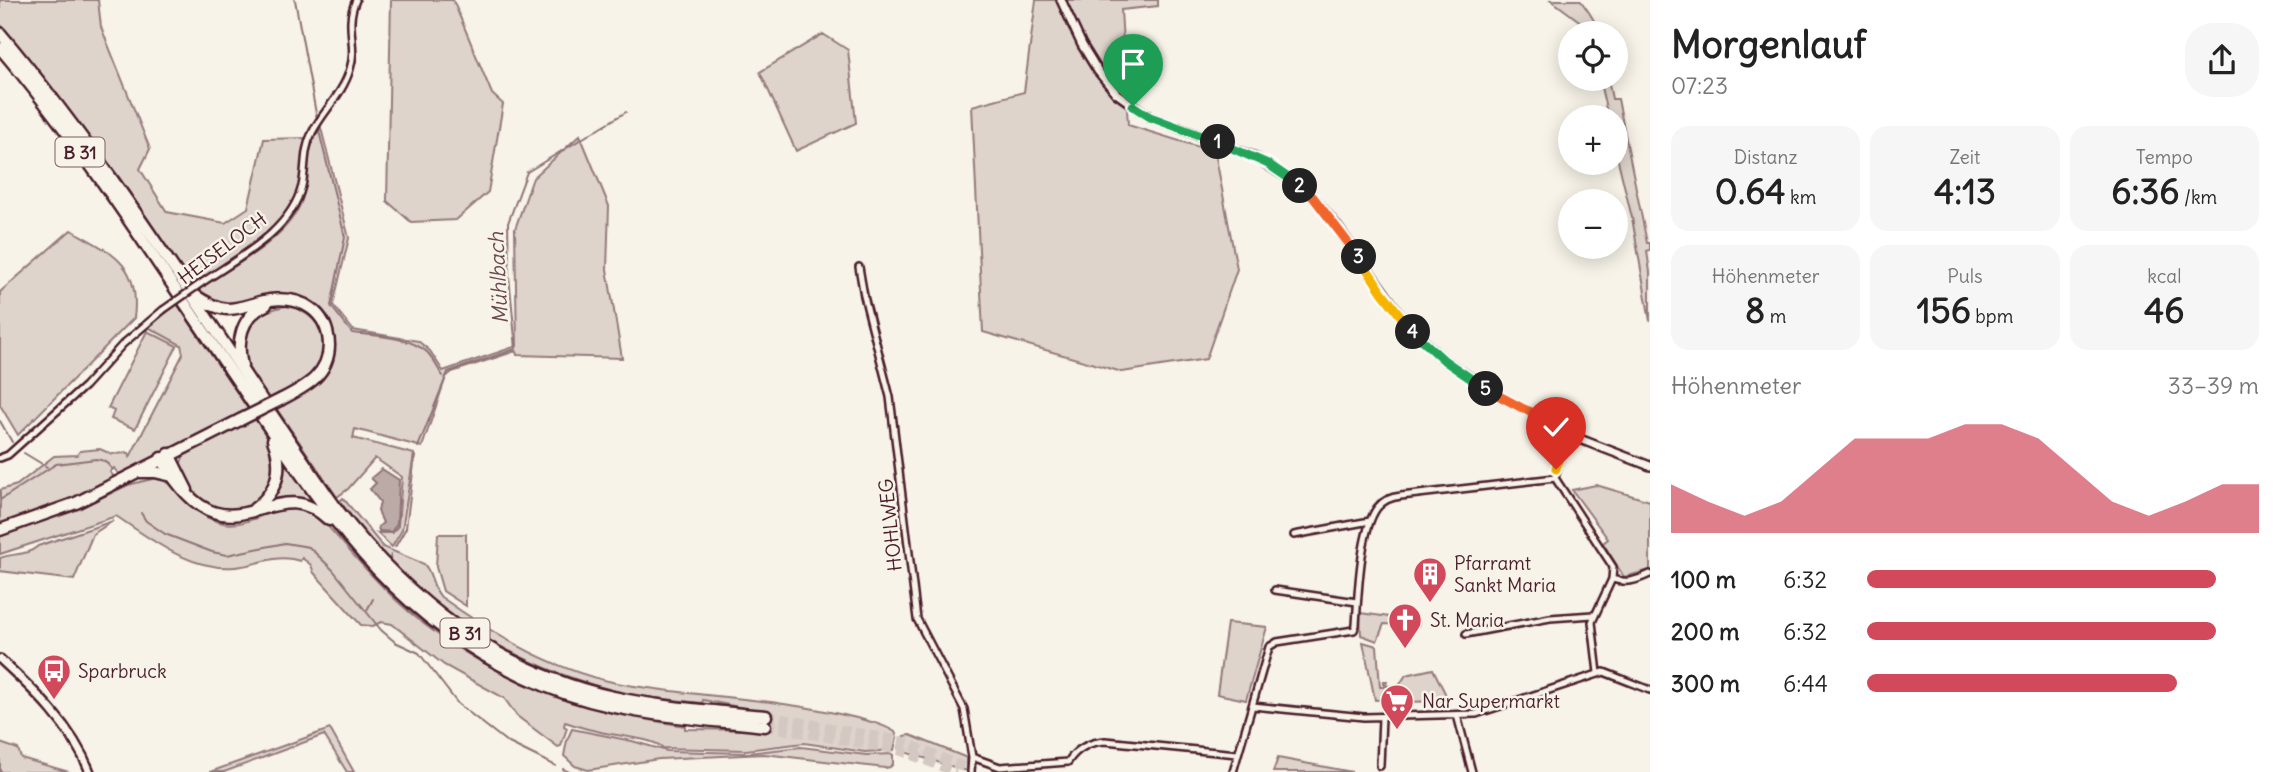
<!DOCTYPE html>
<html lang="de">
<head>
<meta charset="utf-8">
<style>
	:root { --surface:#fff; --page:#f6f6f6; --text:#222; --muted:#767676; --accent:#d1495b }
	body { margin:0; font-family:Delius,sans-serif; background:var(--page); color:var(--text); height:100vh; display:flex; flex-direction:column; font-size:26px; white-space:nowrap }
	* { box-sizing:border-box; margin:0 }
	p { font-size:23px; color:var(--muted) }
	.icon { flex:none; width:38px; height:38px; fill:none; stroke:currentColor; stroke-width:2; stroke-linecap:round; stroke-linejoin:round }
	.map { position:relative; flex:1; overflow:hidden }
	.sheet { display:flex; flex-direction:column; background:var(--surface); width:630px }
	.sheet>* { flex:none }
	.tools { position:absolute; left:1558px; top:21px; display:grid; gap:14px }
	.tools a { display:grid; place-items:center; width:70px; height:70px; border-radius:50%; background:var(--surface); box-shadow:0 4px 18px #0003; font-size:35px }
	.pin { position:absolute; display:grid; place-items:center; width:60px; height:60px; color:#fff; margin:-72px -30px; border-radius:50% 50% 50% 0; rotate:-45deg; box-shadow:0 0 7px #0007 }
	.pin .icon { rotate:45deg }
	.km { position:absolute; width:35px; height:35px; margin:-18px; border-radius:50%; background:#222; color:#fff; font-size:19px; line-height:35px; text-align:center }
	.round { display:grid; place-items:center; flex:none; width:74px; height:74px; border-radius:28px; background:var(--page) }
	.overview { display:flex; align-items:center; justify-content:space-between; height:119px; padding:0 21px }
	h1 { font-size:38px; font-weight:700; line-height:52px }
	.figures { display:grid; grid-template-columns:repeat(3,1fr); gap:10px; height:119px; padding:7px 21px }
	.figures div { display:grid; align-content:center; border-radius:18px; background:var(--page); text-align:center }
	.figures b { font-size:35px; font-weight:700 }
	.figures small { font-size:19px; font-weight:400 }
	.figures p { font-size:19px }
	.chart { height:196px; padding:14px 21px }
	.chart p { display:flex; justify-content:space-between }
	.chart svg { width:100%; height:126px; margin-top:7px; fill:var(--accent); opacity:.7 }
	ul { padding:0 21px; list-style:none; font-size:23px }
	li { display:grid; grid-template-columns:112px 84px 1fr; align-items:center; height:52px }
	li i { height:18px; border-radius:9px; background:var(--accent) }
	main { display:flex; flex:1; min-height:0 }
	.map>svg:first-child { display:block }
	.green { fill:#ded4cc; stroke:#947a7c; stroke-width:2 }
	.water { fill:#bcaaa7; stroke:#8e7275; stroke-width:2 }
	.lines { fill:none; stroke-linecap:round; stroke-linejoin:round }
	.stream { stroke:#8e7275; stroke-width:2 }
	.highway-tunnel { stroke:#d4c9c2; stroke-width:10; stroke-dasharray:10 5; stroke-linecap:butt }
	.street-casing { stroke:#4a1f2b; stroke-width:10 }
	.secondary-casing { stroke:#4a1f2b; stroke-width:12 }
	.highway-casing { stroke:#4a1f2b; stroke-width:15 }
	.street { stroke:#f7f3e8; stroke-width:5 }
	.secondary { stroke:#f7f3e8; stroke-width:7 }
	.highway { stroke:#f7f3e8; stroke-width:10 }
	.street-bridge-casing { stroke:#4a1f2b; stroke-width:10; stroke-linecap:butt }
	.highway-bridge-casing { stroke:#4a1f2b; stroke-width:15; stroke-linecap:butt }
	.street-bridge { stroke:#f7f3e8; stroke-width:5 }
	.highway-bridge { stroke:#f7f3e8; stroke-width:10 }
	.split-1-casing { stroke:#fff; stroke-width:14 }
	.split-2-casing { stroke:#fff; stroke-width:14 }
	.split-3-casing { stroke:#fff; stroke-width:14 }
	.split-4-casing { stroke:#fff; stroke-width:14 }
	.split-5-casing { stroke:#fff; stroke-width:14 }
	.split-6-casing { stroke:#fff; stroke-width:14 }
	.split-7-casing { stroke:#fff; stroke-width:14 }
	.split-1 { stroke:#22a559; stroke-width:9 }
	.split-2 { stroke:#22a559; stroke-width:9 }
	.split-3 { stroke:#f0652b; stroke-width:9 }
	.split-4 { stroke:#f5b400; stroke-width:9 }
	.split-5 { stroke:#22a559; stroke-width:9 }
	.split-6 { stroke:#f0652b; stroke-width:9 }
	.split-7 { stroke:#f5b400; stroke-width:9 }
	.labels { text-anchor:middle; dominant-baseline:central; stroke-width:5; stroke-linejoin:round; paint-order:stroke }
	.shield { fill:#f7f3e8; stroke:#7e5f64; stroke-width:2 }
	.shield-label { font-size:18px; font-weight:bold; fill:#4a1f2b }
	.street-label { font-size:19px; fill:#4a1f2b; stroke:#f7f3e8 }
	.poi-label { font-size:19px; fill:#4a1f2b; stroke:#f7f3e8; text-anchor:start }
	.water-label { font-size:21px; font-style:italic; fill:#6c4950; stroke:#f7f3e8 }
</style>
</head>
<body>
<main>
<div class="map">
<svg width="1650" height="772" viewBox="0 0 1650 772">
	<rect width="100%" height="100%" fill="#f7f3e8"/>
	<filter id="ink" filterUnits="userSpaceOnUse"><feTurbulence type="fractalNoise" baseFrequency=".0143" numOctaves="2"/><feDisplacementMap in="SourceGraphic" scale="14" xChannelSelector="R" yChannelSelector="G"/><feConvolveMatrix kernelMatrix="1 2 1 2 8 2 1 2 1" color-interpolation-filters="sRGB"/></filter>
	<g filter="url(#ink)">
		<path class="green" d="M 0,0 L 98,0 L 101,27 L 150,149 L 140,169 L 167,212 L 225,223 L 248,208 L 264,139 L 307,138 C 304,156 304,176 298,193 C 280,238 232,260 193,286 L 119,177 L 42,75 L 0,24 Z
			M 391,0 L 453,0 L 492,94 L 503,104 L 488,192 L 456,220 L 411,222 L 387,201 Z
			M 1036,0 L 1158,0 L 1158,6 L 1121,10 L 1128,125 L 1215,152 L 1237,269 L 1206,359 L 1122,372 L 983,332 L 972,106 L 1024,92 Z
			M 1551,0 L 1580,0 C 1587,9 1597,23 1599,33 L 1585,33 L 1582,23 Z
			M 823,34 L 848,50 L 856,123 L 796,151 L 760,72 Z
			M 1599,79 L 1608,79 L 1612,99 L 1618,99 L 1647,243 L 1650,243 L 1650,250 L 1647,251 L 1650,272 L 1650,321 L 1632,218 L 1615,148 L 1615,117 L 1608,117 Z
			M 321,128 L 349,238 L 333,305 L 353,330 L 418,341 L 430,351 L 443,371 L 517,346 L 515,229 L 533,178 L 580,135 L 609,206 L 607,269 L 622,358 L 517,355 L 516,351 L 452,372 L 446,377 L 422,447 L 355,429 L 353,438 L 414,454 L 402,530 L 392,547 L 377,533 L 392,533 L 398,526 L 402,477 L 375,458 L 348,489 L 337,497 L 276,408 C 301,395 332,385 335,351 C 338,316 309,289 273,295 C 261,297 249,304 237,305 C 222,306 208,300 197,290 C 231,267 288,240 302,200 C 310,176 304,147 321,128 Z
			M 71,230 C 112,253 141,264 134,318 L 18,435 L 0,405 L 0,292 Z
			M 177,304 L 248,409 L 119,475 L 114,468 L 110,472 L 115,478 L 65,503 L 0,526 L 0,490 L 17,485 L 54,456 L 77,455 L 80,451 L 100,449 L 111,454 L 129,453 L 130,457 L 183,354 L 181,345 L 148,327 Z
			M 291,305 C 318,318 324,327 324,357 C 312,380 291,387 268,399 C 262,388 252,377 247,365 C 232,327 258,310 291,305 Z
			M 147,331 L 177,346 L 135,429 L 111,419 L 114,411 L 108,408 Z
			M 255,418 C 262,429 273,442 276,456 C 276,461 275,467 274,472 C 267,520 210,521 187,482 C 181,470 177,465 186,453 Z
			M 288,465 L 311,499 L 309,501 L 294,498 L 270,502 L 280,486 L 283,466 Z
			M 156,478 C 184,484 189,517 223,523 C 259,529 277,493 318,515 C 344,544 368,574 397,601 C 478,676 578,710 685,726 L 685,729 L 763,730 L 766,722 L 765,712 L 703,700 L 702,703 C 678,700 653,699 629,694 C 536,674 452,627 386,559 C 369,541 355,521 340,501 L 343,498 L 383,547 L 424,564 C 433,574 431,586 441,597 C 497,637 559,674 628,685 C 700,697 773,698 844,715 C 861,719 881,723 895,732 L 897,737 L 894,750 L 865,752 L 804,743 L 746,750 L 663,748 C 654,738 614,736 597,731 C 586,729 575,725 565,722 L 564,726 L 567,728 L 561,746 L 558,747 L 517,716 L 504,698 L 444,665 L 392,624 L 381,622 L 373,626 L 361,625 L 314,573 L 311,565 L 302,558 L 300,561 C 277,553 258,565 235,567 C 190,571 151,539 116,516 L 0,554 L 0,535 L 71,512 L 128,485 Z
			M 1596,485 L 1650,501 L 1650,570 L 1624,577 L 1603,543 L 1608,539 L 1572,490 Z
			M 113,521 L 93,534 L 74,580 L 0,571 L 0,558 C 13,553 27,556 38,546 Z
			M 438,534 L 466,534 L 466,606 L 443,591 L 436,567 Z
			M 1360,613 L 1412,620 L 1419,622 L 1418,626 L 1384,624 L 1377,641 L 1361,635 Z
			M 1227,623 L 1267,627 L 1246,700 L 1217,694 Z
			M 1363,642 L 1377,646 L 1380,687 L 1384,687 L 1384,681 L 1387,681 L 1386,686 L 1390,686 L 1389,699 L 1375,700 Z
			M 1433,669 L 1448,699 L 1446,701 L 1404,702 L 1400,684 L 1406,675 Z
			M 330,729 L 354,772 L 347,772 L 324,735 L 224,772 L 210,772 Z
			M 572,729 L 632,741 L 667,751 L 748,753 L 801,747 L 866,755 L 893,754 L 893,764 L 890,767 L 885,768 L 764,754 L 659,759 L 588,770 L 575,766 L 564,756 L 567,740 Z
			M 910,735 L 967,758 L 967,771 L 901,751 L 899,748 L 904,736 Z
			M 0,743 L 18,749 L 21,758 L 69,772 L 0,772 Z
			M 1278,758 L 1352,772 L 1273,772 Z"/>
		<path class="water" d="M 382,469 L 399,480 L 397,524 L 391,532 L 379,531 L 378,527 L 383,523 L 378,511 L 380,502 L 370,489 L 376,483 L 371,478 Z"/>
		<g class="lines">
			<path class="stream" d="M 295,0 L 317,119
				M 319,131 L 345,237 L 331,306 L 352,333 C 375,336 409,336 427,352 C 433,358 438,369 443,376
				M 0,421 L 12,442
				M 418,447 L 448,372 L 516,349 L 509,276 L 508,223 L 527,172 L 626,112
				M 24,453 L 47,467
				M 0,500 L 56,464 L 96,459 L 105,461 L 112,469
				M 141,513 L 146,521 L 165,534 L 212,552 L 227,555 L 285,543 L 309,547 L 333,570 L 381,630 L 395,642 L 419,653 L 458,704 L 507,742 L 556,766
				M 395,547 L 406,528 L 415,456
				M 390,559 L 391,554
				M 367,610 L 373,599
				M 563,769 L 569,772"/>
			<path class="highway-tunnel" d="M 766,716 L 901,741 L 975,772
				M 765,726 L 899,750 L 956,772"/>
			<g class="street-casing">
				<path id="street" d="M 859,267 L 864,296 L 890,397 L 917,619 L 964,709 L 972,757 L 971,772
					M 203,282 C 239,257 290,232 302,186 C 306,169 303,150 312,133 C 323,111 343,94 350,69 C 358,45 344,26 356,0
					M 1567,432 L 1555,478 L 1613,567 L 1612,579 L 1592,622 L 1598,673
					M 0,458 L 8,455 L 85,386 L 123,344 L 163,310
					M 1294,535 L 1370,521
					M 1612,579 C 1627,584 1637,580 1650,574
					M 1275,590 L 1357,602
					M 1466,634 L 1550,618 L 1593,615
					M 1253,706 L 1364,717 L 1476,714 L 1604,672 L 1650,690
					M 1457,715 L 1472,772
					M 972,757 L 1000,767 L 1068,762 C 1076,749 1090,742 1105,741 L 1237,754
					M 1380,766 L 1382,717
					M 1233,772 L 1269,647 L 1277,642 L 1354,630 L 1356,625 C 1358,596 1360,531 1377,508 C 1383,500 1391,497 1401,496 L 1555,478"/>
			</g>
			<g class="secondary-casing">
				<path id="secondary" d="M 1061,0 L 1082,45 L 1098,71 L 1116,93 L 1150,117 L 1253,156 L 1298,184 L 1313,197 L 1336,225 L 1408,326 L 1445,361 L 1497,395 L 1524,409 L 1550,419 L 1577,438 L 1650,466
					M 0,659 C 37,693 71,725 90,772"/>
			</g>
			<g class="highway-casing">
				<path id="highway" d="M 0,33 C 125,182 225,351 337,509 C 409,601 497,671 613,697 C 663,708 715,711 766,716
					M 0,48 C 86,149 157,264 232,373 C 323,507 390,623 548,687 C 617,715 691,718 765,726
					M 193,294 C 203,301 214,308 227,309 C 242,309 255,302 270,300 C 301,296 328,311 329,345 C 329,375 305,387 282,399
					M 242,366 C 236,341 241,316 266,305
					M 169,454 L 187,490
					M 161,458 C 228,576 271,464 329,520
					M 138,472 L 155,472 L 172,476
					M 254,509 C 278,491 284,468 273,440
					M 0,530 L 76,503 L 240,420"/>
			</g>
			<use href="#street" class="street"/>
			<use href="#secondary" class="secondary"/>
			<use href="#highway" class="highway"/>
			<g class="street-bridge-casing">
				<path id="street-bridge" d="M 163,310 L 203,282"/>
			</g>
			<g class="highway-bridge-casing">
				<path id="highway-bridge" d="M 240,420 L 282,399"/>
			</g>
			<use href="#street-bridge" class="street-bridge"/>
			<use href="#highway-bridge" class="highway-bridge"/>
		</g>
	</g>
	<g class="lines" filter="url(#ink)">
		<g class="split-1-casing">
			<path id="split-1" d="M 1133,106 L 1150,117 L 1218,142"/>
		</g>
		<g class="split-2-casing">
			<path id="split-2" d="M 1218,142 L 1268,164 L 1300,186"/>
		</g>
		<g class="split-3-casing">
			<path id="split-3" d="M 1300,186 L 1313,197 L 1359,257"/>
		</g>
		<g class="split-4-casing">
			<path id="split-4" d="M 1359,257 L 1382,292 L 1413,332"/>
		</g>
		<g class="split-5-casing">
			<path id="split-5" d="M 1413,332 L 1445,361 L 1486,389"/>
		</g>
		<g class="split-6-casing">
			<path id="split-6" d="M 1486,389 L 1524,409 L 1550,419 L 1566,433"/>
		</g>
		<g class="split-7-casing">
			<path id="split-7" d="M 1556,469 L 1566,433"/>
		</g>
		<use href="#split-1" class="split-1"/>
		<use href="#split-2" class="split-2"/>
		<use href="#split-3" class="split-3"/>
		<use href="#split-4" class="split-4"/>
		<use href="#split-5" class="split-5"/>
		<use href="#split-6" class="split-6"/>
		<use href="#split-7" class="split-7"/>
	</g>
	<defs>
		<g id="building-pin" transform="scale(1.75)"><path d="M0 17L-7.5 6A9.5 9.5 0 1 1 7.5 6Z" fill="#d1495b" stroke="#f7f3e8"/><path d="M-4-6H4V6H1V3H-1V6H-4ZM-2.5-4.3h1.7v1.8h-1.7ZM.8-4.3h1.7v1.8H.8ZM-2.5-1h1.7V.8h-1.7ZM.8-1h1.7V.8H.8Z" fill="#fff"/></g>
		<g id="church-pin" transform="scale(1.75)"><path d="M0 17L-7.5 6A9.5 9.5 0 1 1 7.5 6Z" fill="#d1495b" stroke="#f7f3e8"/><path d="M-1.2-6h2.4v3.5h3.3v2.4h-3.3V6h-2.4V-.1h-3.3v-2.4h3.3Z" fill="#fff"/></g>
		<g id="bus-pin" transform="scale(1.75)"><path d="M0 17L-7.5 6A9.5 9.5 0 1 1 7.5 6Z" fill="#d1495b" stroke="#f7f3e8"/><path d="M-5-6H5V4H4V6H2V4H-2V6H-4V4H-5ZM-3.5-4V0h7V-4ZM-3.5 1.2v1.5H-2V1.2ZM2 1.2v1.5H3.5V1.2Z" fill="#fff"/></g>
		<g id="supermarket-pin" transform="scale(1.75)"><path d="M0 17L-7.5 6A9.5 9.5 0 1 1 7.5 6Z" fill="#d1495b" stroke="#f7f3e8"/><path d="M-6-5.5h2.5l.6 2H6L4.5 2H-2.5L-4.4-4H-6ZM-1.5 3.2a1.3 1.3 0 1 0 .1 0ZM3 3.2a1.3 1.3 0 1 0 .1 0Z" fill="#fff"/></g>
	</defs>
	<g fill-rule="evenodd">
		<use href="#building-pin" x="1430" y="574"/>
		<use href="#church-pin" x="1405" y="620"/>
		<use href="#bus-pin" x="54" y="671"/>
		<use href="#supermarket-pin" x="1397" y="701"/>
	</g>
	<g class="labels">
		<g class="shield">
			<rect x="55.5" y="137.5" width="49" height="29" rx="5"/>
			<rect x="440.5" y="618.5" width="49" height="29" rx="5"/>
		</g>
		<g class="shield-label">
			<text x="80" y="152">B 31</text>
			<text x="465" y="633">B 31</text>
		</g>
		<g class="street-label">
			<text transform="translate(222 248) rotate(-37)">HEISELOCH</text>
			<text transform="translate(890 525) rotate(-96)">HOHLWEG</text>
		</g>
		<g class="poi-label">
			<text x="1454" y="563">Pfarramt<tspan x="1454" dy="22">Sankt Maria</tspan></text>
			<text x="1430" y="620">St. Maria</text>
			<text x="78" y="671">Sparbruck</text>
			<text x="1422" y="701">Nar Supermarkt</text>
		</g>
		<g class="water-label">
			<text transform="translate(498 278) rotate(-93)">Mühlbach</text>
		</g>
	</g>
</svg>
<div class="tools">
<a><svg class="icon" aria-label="locate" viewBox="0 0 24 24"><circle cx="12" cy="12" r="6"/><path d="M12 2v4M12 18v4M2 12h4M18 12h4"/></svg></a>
<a>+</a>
<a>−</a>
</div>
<div class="pin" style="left:1133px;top:106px;background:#1e9e55"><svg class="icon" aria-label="arrive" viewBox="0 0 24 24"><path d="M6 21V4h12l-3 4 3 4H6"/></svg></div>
<div class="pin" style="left:1556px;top:469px;background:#d93025"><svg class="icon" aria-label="check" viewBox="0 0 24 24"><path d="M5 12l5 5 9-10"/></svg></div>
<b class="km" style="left:1218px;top:142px">1</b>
<b class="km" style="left:1300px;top:186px">2</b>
<b class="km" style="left:1359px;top:257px">3</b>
<b class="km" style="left:1413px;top:332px">4</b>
<b class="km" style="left:1486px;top:389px">5</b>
</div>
<section class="sheet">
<div class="overview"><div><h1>Morgenlauf</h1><p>07:23</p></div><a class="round"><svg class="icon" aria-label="share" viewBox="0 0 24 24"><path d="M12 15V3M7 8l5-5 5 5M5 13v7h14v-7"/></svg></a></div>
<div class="figures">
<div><p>Distanz</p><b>0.64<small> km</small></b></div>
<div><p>Zeit</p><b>4:13</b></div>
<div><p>Tempo</p><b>6:36<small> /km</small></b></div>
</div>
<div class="figures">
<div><p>Höhenmeter</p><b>8<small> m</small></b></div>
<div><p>Puls</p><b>156<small> bpm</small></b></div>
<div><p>kcal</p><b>46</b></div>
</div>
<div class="chart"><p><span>Höhenmeter</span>33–39 m</p>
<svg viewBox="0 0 160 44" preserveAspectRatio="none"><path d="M0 44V27L10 33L20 38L30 33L40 22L50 11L60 11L70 11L80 6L90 6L100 11L110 22L120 33L130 38L140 33L150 27L160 27V44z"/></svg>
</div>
<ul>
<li><b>100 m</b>6:32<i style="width:89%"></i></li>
<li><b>200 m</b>6:32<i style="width:89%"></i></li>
<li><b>300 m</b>6:44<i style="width:79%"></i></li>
</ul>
</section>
</main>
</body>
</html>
